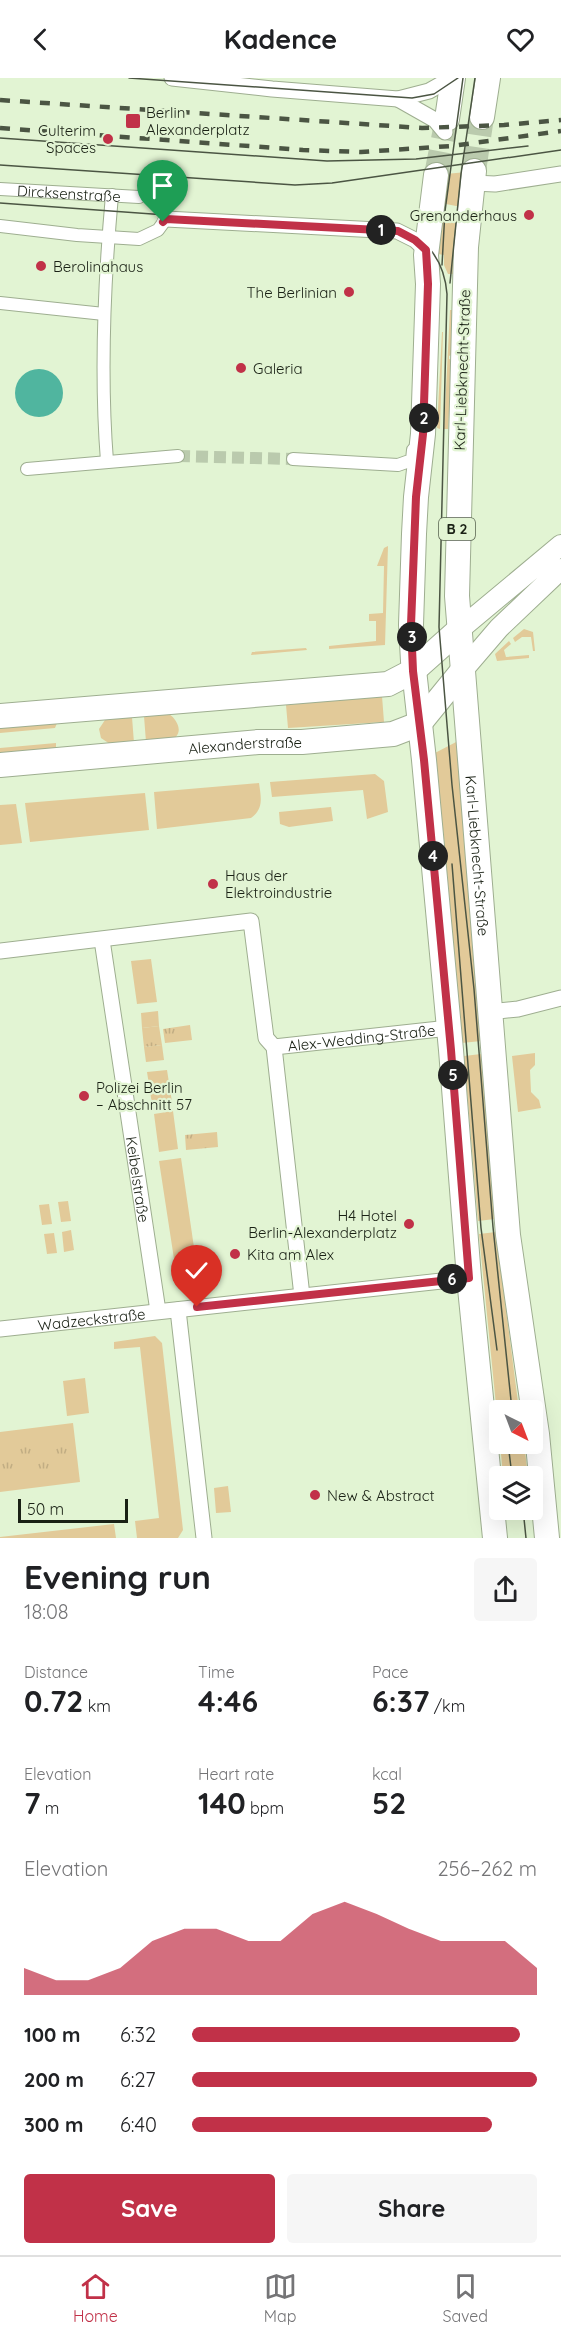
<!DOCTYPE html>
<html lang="en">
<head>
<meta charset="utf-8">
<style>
	:root { --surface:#fff; --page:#f6f6f6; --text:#202124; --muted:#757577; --line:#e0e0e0; --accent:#c13148 }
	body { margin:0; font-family:Quicksand,sans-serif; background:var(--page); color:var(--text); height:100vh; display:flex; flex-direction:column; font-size:22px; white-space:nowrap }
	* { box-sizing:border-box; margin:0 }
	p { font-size:20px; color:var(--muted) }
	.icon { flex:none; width:33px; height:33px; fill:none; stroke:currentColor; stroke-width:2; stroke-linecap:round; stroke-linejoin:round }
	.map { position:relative; height:1460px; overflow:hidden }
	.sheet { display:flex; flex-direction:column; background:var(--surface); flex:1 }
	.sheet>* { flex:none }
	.needle { width:39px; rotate:138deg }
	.fabs { position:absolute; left:489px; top:1322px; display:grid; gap:12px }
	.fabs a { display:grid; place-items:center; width:54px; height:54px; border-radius:6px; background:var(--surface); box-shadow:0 6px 24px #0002; font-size:30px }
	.scale { position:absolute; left:18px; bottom:15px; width:110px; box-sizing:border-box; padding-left:6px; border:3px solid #1a2115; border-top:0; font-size:16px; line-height:21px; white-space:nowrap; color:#1a2115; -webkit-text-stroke:4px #e2f4d3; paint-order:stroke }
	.pin { position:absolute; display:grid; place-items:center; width:51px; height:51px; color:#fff; margin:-62px -26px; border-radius:50% 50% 50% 0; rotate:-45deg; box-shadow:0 0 6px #0007 }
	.pin .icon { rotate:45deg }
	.km { position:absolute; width:30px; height:30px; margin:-15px; border-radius:50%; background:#222; color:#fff; font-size:16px; line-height:30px; text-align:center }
	.round { display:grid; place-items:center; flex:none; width:63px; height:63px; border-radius:6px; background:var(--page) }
	.overview { display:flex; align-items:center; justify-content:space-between; height:102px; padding:0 24px }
	h1 { font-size:33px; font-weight:700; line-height:45px }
	.stats { display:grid; grid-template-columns:repeat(3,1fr); gap:9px; height:102px; padding:6px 24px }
	.stats div { display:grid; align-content:center }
	.stats b { font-size:30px; font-weight:700 }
	.stats small { font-size:16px; font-weight:400 }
	.stats p { font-size:16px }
	.chart { height:168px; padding:12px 24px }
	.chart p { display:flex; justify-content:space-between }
	.chart svg { width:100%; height:108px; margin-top:6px; fill:var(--accent); opacity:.7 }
	.cta { display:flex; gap:12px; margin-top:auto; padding:12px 24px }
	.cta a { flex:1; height:69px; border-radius:6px; background:var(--accent); color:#fff; font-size:24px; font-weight:700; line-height:69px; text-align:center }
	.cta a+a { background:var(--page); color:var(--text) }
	ul { padding:0 24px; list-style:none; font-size:20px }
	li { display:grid; grid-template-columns:96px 72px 1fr; align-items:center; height:45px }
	li i { height:15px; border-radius:8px; background:var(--accent) }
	header { display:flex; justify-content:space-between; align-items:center; height:78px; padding:0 24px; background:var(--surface); font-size:27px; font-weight:700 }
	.tab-bar { display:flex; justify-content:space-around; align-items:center; height:84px; border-top:2px solid var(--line); background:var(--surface); font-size:16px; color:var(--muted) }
	.tab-bar a { display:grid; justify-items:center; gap:3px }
	.tab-bar .selected { color:var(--accent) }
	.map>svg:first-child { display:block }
	.green { fill:#e2ca99 }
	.park { fill:url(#park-tufts) }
	.water { fill:#50b59f }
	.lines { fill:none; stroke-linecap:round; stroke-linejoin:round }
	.pedestrian-tunnel { stroke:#bacaad; stroke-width:12; stroke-dasharray:12 6; stroke-linecap:butt }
	.primary-tunnel { stroke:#bacaad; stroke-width:24; stroke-dasharray:24 12; stroke-linecap:butt }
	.pedestrian-casing { stroke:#9eae90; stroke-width:14 }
	.minor-casing { stroke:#9eae90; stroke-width:17 }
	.tertiary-casing { stroke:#9eae90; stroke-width:22 }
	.primary-casing { stroke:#9eae90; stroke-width:26 }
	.pedestrian { stroke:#fff; stroke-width:12 }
	.minor { stroke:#fff; stroke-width:15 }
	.tertiary { stroke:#fff; stroke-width:20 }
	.primary { stroke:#fff; stroke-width:24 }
	.tram { stroke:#4b5543; stroke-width:1.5 }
	.rail { stroke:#4b5543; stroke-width:4.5; stroke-dasharray:10 10; stroke-linecap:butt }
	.route-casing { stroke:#fff; stroke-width:12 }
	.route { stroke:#c13148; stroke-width:8 }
	.poi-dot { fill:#c13148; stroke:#e2f4d3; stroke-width:2 }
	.labels { text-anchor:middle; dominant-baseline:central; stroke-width:4.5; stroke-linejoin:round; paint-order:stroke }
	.shield { fill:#e2f4d3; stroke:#56604e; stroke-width:1.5 }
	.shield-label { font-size:14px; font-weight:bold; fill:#1a2115 }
	.poi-label { font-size:15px; fill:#1a2115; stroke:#e2f4d3; text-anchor:start }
	.street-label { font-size:15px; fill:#1a2115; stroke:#e2f4d3 }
</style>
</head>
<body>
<header><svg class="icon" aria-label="back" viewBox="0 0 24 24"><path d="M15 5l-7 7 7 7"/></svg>Kadence<svg class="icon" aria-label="heart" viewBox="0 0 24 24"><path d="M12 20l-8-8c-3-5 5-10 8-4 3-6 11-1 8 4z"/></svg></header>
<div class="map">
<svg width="561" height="1460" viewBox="0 0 561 1460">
	<defs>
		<pattern id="park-tufts" width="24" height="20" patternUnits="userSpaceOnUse" patternTransform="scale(1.5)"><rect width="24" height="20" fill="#e2ca99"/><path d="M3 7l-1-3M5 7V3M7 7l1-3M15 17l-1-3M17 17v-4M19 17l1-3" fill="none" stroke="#c1ad83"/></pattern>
	</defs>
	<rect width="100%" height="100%" fill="#e2f4d3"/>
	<path class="green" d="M 466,94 L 461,129 L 441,125 L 446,96 Z
		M 439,139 L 460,143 L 457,196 L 448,196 L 444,187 L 444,177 L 438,176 Z
		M 450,232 L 456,232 L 455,266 L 451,277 L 449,278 L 449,281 L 452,282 L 448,351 L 444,351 Z
		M 442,254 L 443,254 L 440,351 L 437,350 Z
		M 388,468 L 385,567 L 329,571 L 329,568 L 376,563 L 376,543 L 369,543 L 369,536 L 383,535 L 384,488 L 377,488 L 384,470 Z
		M 524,551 L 533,554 L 535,573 L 533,573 L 531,559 L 522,559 L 515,564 L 513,560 Z
		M 509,563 L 511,566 L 504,572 L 506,579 L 529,577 L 529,580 L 497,583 L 495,576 Z
		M 306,570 L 307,572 L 251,577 L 252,574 Z
		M 382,618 L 384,644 L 288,650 L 286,627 Z
		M 169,636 C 178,642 185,657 170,662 C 163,664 153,663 146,664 L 144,638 Z
		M 132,639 L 134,665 L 110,666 L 101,660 L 99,651 L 105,642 Z
		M 57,645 L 55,650 L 0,655 L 0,650 Z
		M 458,663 L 481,963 L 462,965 L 444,760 L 433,676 Z
		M 56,665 L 56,672 L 0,676 L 0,670 Z
		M 375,696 L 384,703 L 388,734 L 367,741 L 363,712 L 272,719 L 270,704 Z
		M 259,705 C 261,719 264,731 251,740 L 157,751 L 154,714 Z
		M 145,715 L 149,752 L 30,764 L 25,725 Z
		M 16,726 L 22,765 L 0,767 L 0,727 Z
		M 331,729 L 333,743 L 289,749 L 280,746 L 279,734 Z
		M 151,881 L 157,924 L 137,926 L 131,883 Z
		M 158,933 L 159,948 L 142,950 L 141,935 Z
		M 162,967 L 164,982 L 146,984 L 144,969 Z
		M 535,975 L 535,987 L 530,992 L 531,1014 L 539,1022 L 541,1030 L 518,1034 L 512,978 Z
		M 481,976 L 495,1141 L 478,1143 L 464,978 Z
		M 167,992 L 172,1024 L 152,1026 L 147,994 Z
		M 173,1033 L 178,1071 L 159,1074 L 154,1036 Z
		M 181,1080 L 199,1204 L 178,1207 L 159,1083 Z
		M 68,1123 L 71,1143 L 61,1144 L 58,1124 Z
		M 49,1126 L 52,1146 L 42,1147 L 39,1127 Z
		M 71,1152 L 74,1172 L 64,1174 L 62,1154 Z
		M 496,1154 L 519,1332 L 500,1332 L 499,1357 L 479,1156 Z
		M 54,1155 L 57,1175 L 47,1176 L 44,1156 Z
		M 155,1258 L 162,1265 L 183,1452 L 178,1460 L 137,1460 L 135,1443 L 159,1440 L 140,1269 L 114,1271 L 114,1264 Z
		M 85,1300 L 89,1335 L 67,1338 L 63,1303 Z
		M 73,1345 L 80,1404 L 0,1414 L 0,1354 Z
		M 500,1365 L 524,1365 L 528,1398 L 503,1398 Z
		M 228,1408 L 231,1434 L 216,1435 L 214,1410 Z
		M 114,1446 L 116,1460 L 0,1460 L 0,1459 Z"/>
	<path class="park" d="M 190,947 L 192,962 L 165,965 L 163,951 Z
		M 159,948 L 162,967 L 144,969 L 142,950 Z
		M 217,1054 L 218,1069 L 186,1072 L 185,1057 Z
		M 66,1361 L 69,1392 L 0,1401 L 0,1370 Z"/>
	<path class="water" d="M15 315a24 24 0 1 1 48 0a24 24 0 1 1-48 0Z"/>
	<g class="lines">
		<path class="pedestrian-tunnel" d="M 178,378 L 293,381"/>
		<path class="primary-tunnel" d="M 474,93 L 482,39
			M 436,97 L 447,41"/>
		<g class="pedestrian-casing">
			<g id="pedestrian">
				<path id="s1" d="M 0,111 L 139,119"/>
				<path d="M 0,148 L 77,157 L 139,161 L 158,152 L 166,141"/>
				<path d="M 0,225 L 104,236"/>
				<path d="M 293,381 L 398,387 L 412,382 L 413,372"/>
				<path d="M 107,383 C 100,295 104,206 112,117"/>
				<path d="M 27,391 L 178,378"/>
			</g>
		</g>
		<g class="minor-casing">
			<g id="minor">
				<path d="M 172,0 L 272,11 L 398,21 L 429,13 L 452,0"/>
				<path d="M 398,21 L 435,42 L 445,54"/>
				<path d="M 473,105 L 495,106 L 561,96"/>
				<path d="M 166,141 L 397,153 L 415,162 L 426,172"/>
				<path id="s2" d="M 102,862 L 158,1233"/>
				<path d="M 0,873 L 251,843 L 266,960 L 274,969 L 302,1218"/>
				<path d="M 489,934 L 518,931 L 561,920"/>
				<path id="s3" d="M 274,969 L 449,950"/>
				<path d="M 178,1232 L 204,1460"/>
				<path id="s4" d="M 0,1251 L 469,1200"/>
			</g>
		</g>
		<g class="tertiary-casing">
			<path id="tertiary" d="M 459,552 L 561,467
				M 463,592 L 499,550 L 561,491"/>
		</g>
		<g class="primary-casing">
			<g id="primary">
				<path d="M 482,39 L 488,0"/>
				<path d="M 447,41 L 453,0"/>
				<path id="s5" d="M 474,93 L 466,169 L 457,518 L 508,1157 L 537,1356 L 547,1460"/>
				<path d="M 436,97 L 426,177 L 428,206 L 423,356 L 416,419 L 414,456 L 411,547 L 413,583 L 424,682 L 451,972 L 469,1200 L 495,1460"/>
				<path d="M 0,638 L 388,606 L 413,593 L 459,552"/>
				<path id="s6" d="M 0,687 L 258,664 L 302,664 L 393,656 L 419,646 L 463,592"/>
			</g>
		</g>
		<use href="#pedestrian" class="pedestrian"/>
		<use href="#minor" class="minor"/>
		<use href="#tertiary" class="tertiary"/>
		<use href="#primary" class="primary"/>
		<path class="tram" d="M 129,0 L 412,20 L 434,16 L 458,0
			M 0,60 L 327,83 L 416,81 L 528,68
			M 0,87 L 295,107 L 332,105 L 561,72
			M 0,125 L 289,146 L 385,147 C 423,154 444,179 447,216 L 439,549 L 452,707 L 474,911 L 493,1149 L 512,1332
			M 442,187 L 445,133 L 463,0
			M 450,205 L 461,96 L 475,0
			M 452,786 L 481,1150 L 497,1272
			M 508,1365 L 512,1398
			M 523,1431 L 526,1460"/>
		<path class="rail" d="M 0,22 L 422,50 L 504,47 L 561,42
			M 0,50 L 303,72 L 361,74 L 452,68 L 561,53"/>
	</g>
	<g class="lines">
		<g class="route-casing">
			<path id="route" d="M 163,144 L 166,141 L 398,153 L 415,162 L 426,172 L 428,206 L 423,356 L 416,419 L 411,547 L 413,593 L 424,682 L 451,972 L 469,1200 L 197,1229"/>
		</g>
		<use href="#route" class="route"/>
	</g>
	<g class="poi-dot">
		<rect x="125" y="35" width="16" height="16" rx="3"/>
		<circle cx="108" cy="61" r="6"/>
		<circle cx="529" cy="137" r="6"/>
		<circle cx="41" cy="188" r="6"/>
		<circle cx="349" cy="214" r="6"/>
		<circle cx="241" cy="290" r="6"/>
		<circle cx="213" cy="806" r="6"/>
		<circle cx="84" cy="1018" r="6"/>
		<circle cx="409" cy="1146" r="6"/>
		<circle cx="235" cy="1176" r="6"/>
		<circle cx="315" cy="1417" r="6"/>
	</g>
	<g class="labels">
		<rect class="shield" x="439" y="440" width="36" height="22" rx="4.5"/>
		<g class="shield-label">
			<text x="457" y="451">B 2</text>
		</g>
		<g class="poi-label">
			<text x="146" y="34">Berlin<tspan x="146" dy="17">Alexanderplatz</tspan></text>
			<text x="96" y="52" text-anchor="end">Culterim<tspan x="96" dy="17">Spaces</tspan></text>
			<text x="517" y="137" text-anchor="end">Grenanderhaus</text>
			<text x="53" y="188">Berolinahaus</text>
			<text x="337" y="214" text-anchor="end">The Berlinian</text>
			<text x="253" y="290">Galeria</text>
			<text x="225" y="797">Haus der<tspan x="225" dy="17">Elektroindustrie</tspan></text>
			<text x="96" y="1009">Polizei Berlin<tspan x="96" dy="17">– Abschnitt 57</tspan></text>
			<text x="397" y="1137" text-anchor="end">H4 Hotel<tspan x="397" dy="17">Berlin-Alexanderplatz</tspan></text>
			<text x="247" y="1176">Kita am Alex</text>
			<text x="327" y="1417">New &amp; Abstract</text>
		</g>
		<g class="street-label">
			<text stroke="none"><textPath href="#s1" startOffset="69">Dircksenstraße</textPath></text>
			<text transform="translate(462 292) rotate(-88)">Karl-Liebknecht-Straße</text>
			<text stroke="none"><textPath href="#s6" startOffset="246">Alexanderstraße</textPath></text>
			<text stroke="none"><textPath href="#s5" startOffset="686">Karl-Liebknecht-Straße</textPath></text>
			<text stroke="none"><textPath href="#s3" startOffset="88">Alex-Wedding-Straße</textPath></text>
			<text stroke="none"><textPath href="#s2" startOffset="242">Keibelstraße</textPath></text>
			<text stroke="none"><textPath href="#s4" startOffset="92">Wadzeckstraße</textPath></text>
		</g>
	</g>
</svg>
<div class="fabs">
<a><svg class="needle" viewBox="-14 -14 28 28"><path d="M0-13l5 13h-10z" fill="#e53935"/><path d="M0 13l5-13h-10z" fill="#757577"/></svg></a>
<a><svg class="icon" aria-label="layers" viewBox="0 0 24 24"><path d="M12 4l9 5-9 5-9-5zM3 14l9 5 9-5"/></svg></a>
</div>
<div class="scale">50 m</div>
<div class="pin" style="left:163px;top:144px;background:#1e9e55"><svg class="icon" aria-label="arrive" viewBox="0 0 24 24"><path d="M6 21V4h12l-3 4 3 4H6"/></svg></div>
<div class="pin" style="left:197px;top:1229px;background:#d93025"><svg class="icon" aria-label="check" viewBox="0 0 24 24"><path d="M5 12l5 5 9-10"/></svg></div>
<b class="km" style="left:381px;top:152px">1</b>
<b class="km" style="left:424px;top:340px">2</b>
<b class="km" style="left:412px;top:559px">3</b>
<b class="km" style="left:433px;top:778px">4</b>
<b class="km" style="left:453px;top:997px">5</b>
<b class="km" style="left:452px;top:1201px">6</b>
</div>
<section class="sheet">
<div class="overview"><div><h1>Evening run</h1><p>18:08</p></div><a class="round"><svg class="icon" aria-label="share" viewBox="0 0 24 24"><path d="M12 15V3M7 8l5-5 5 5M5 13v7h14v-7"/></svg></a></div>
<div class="stats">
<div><p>Distance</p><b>0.72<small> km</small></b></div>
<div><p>Time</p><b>4:46</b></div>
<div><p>Pace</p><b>6:37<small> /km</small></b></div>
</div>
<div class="stats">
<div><p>Elevation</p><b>7<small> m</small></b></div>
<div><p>Heart rate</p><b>140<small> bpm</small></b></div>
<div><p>kcal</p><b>52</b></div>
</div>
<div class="chart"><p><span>Elevation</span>256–262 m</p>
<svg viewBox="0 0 160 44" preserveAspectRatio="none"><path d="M0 44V33L10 38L20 38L30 33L40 22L50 17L60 17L70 22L80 22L90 11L100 6L110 11L120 17L130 22L140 22L150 22L160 33V44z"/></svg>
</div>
<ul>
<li><b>100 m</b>6:32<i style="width:95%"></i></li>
<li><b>200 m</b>6:27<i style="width:100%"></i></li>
<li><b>300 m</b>6:40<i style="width:87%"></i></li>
</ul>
<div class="cta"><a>Save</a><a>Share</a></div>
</section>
<nav class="tab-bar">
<a class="selected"><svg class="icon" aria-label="home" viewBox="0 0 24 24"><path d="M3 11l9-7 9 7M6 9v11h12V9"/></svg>Home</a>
<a><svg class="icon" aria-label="map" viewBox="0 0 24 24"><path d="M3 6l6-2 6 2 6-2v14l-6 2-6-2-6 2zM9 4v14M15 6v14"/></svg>Map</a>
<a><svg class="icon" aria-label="saved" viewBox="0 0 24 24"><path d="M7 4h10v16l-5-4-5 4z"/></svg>Saved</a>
</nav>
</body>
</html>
